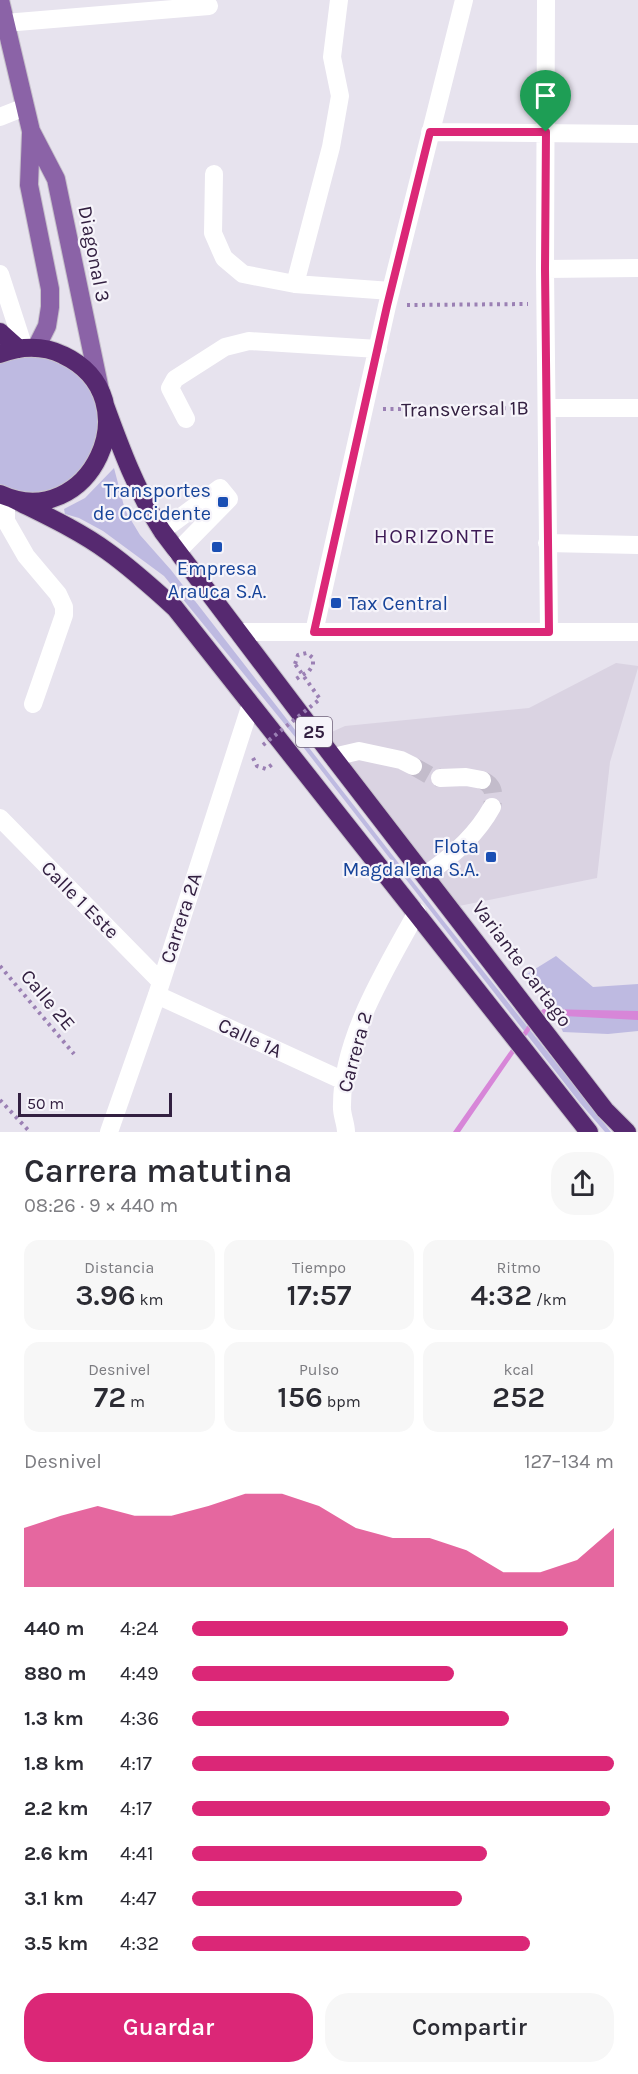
<!DOCTYPE html>
<html lang="es">
<head>
<meta charset="utf-8">
<style>
	:root { --surface:#fff; --page:#f7f7f7; --text:#2b2b33; --muted:#7c7c81; --accent:#db2777 }
	body { margin:0; font-family:Karla,sans-serif; background:var(--page); color:var(--text); height:100vh; display:flex; flex-direction:column; font-size:22px; white-space:nowrap }
	* { box-sizing:border-box; margin:0 }
	p { font-size:20px; color:var(--muted) }
	.icon { flex:none; width:33px; height:33px; fill:none; stroke:currentColor; stroke-width:2; stroke-linecap:round; stroke-linejoin:round }
	.map { position:relative; height:1132px; overflow:hidden }
	.sheet { display:flex; flex-direction:column; background:var(--surface); flex:1 }
	.sheet>* { flex:none }
	.scale { position:absolute; left:18px; bottom:15px; width:154px; box-sizing:border-box; padding-left:6px; border:3px solid #332041; border-top:0; font-size:16px; line-height:21px; white-space:nowrap; color:#332041; -webkit-text-stroke:4px #f6f4fa; paint-order:stroke }
	.pin { position:absolute; display:grid; place-items:center; width:51px; height:51px; color:#fff; margin:-62px -26px; border-radius:50% 50% 50% 0; rotate:-45deg; box-shadow:0 0 6px #0007 }
	.pin .icon { rotate:45deg }
	.round { display:grid; place-items:center; flex:none; width:63px; height:63px; border-radius:24px; background:var(--page) }
	.headline { display:flex; align-items:center; justify-content:space-between; height:102px; padding:0 24px }
	h1 { font-size:33px; font-weight:600; line-height:45px }
	.metrics { display:grid; grid-template-columns:repeat(3,1fr); gap:9px; height:102px; padding:6px 24px }
	.metrics div { display:grid; align-content:center; border-radius:15px; background:var(--page); text-align:center }
	.metrics b { font-size:30px; font-weight:600 }
	.metrics small { font-size:16px; font-weight:400 }
	.metrics p { font-size:16px }
	.chart { height:168px; padding:12px 24px }
	.chart p { display:flex; justify-content:space-between }
	.chart svg { width:100%; height:108px; margin-top:6px; fill:var(--accent); opacity:.7 }
	.button { display:flex; gap:12px; margin-top:auto; padding:12px 24px }
	.button a { flex:1; height:69px; border-radius:24px; background:var(--accent); color:#fff; font-size:24px; font-weight:600; line-height:69px; text-align:center }
	.button a+a { background:var(--page); color:var(--text) }
	ul { padding:0 24px; list-style:none; font-size:20px }
	li { display:grid; grid-template-columns:96px 72px 1fr; align-items:center; height:45px }
	li i { height:15px; border-radius:8px; background:var(--accent) }
	.map>svg:first-child { display:block }
	.built { fill:#dad3e2 }
	.green { fill:#bebae1 }
	.water { fill:#d786d8 }
	.lines { fill:none; stroke-linecap:round; stroke-linejoin:round }
	.minor-tunnel { stroke:#c3bccb; stroke-width:18; stroke-dasharray:18 9; stroke-linecap:butt }
	.major-casing { stroke:#c6c1ca; stroke-width:20 }
	.highway-casing { stroke:#c6c1ca; stroke-width:20 }
	.path { stroke:#9b80b4; stroke-width:4; stroke-dasharray:3 4.5; stroke-linecap:butt }
	.minor { stroke:#fff; stroke-width:18 }
	.major { stroke:#8b63a7; stroke-width:18 }
	.highway { stroke:#562970; stroke-width:18 }
	.path-bridge { stroke:#9b80b4; stroke-width:4; stroke-dasharray:3 4.5; stroke-linecap:butt }
	.route-casing { stroke:#fff; stroke-width:12 }
	.route { stroke:#db2777; stroke-width:8 }
	.transit-dot { fill:#1a4fb4; stroke:#f6f4fa; stroke-width:2 }
	.labels { text-anchor:middle; dominant-baseline:central; stroke-width:4.5; stroke-linejoin:round; paint-order:stroke }
	.shield { fill:#f6f4fa; stroke:#6e6078; stroke-width:1.5 }
	.shield-label { font-size:18px; font-weight:bold; fill:#332041 }
	.street-label { font-size:20px; fill:#332041; stroke:#f6f4fa }
	.transit-label { font-size:20px; fill:#164399; stroke:#f6f4fa; text-anchor:end }
	.neighbourhood-label { font-size:21px; letter-spacing:1.5px; fill:#3d1a55; stroke:#f6f4fa }
</style>
</head>
<body>
<div class="map">
<svg width="638" height="1132" viewBox="0 0 638 1132">
	<rect width="100%" height="100%" fill="#e7e3ee"/>
	<path class="built" d="M 616,663 L 638,666 L 638,668 L 610,762 L 597,878 L 454,907 L 325,735 L 345,726 L 529,708 Z"/>
	<path class="green" d="M 24,348 L 86,371 L 107,437 L 60,496 L 0,494 L 0,354 Z
		M 114,468 L 125,510 L 140,535 L 171,570 L 442,919 L 611,1132 L 605,1132 L 580,1103 L 300,743 L 164,576 L 103,531 L 79,518 L 65,514 L 64,509 L 85,498 Z
		M 556,956 L 593,987 L 638,984 L 638,1031 L 608,1034 L 563,1032 L 544,987 L 527,974 Z"/>
	<path class="water" d="M 543,1009 L 638,1011 L 638,1020 L 546,1015 L 535,1023 L 460,1132 L 453,1132 L 533,1018 Z"/>
	<g class="lines">
		<path class="minor-tunnel" d="M 413,766 L 429,775 L 440,778
			M 482,780 C 495,786 494,794 492,807"/>
		<g class="major-casing">
			<path id="major" d="M 0,0 L 31,131 L 56,179 L 100,390
				M 31,133 L 29,185 L 50,289 L 50,307 L 47,326 L 36,348"/>
		</g>
		<g class="highway-casing">
			<path id="highway" d="M 0,332 L 19,349
				M 0,354 C 20,346 43,345 63,355 C 154,398 89,535 0,494
				M 105,405 C 121,449 137,492 162,531 L 333,757 L 605,1110 L 627,1132
				M 13,499 C 45,515 78,530 107,551 C 131,568 153,588 175,608 L 589,1132"/>
		</g>
		<path class="path" d="M 407,305 L 528,304
			M 383,409 L 529,408
			M 295,664 L 298,655 L 307,653 L 313,658 L 313,665 L 309,671 L 296,679
			M 253,758 L 257,766 L 266,769 L 274,763
			M 0,966 L 74,1054
			M 0,1100 L 30,1132"/>
		<path class="minor" d="M 546,0 L 545,269 L 549,632
			M 5,23 L 209,6
			M 0,117 L 25,107
			M 430,132 L 638,134
			M 214,174 L 213,233 L 224,258 L 243,274 L 295,284 L 391,291
			M 545,269 L 638,268
			M 0,274 L 24,348
			M 295,284 L 331,147 L 340,96 L 332,57 L 339,0
			M 547,408 L 638,408
			M 186,419 L 170,388 L 175,379 L 225,347 L 249,341 L 378,349
			M 6,497 L 6,521 L 26,556 L 58,594 L 64,607 L 64,615 L 33,704
			M 162,531 L 220,488 L 229,499 L 177,552
			M 547,543 L 638,545
			M 238,632 L 638,632
			M 314,632 L 387,306 L 464,0
			M 333,757 L 359,751 L 401,760 L 413,766
			M 440,778 L 466,777 L 482,780
			M 0,818 L 160,981
			M 425,875 C 452,857 476,836 492,807
			M 157,995 L 344,1081
			M 109,1132 L 157,995 L 251,704
			M 346,1132 C 346,1123 341,1114 342,1105 C 342,1038 386,969 417,912"/>
		<use href="#major" class="major"/>
		<use href="#highway" class="highway"/>
		<path class="path-bridge" d="M 263,745 L 320,699 L 295,664"/>
	</g>
	<g class="lines">
		<g class="route-casing">
			<path id="route" d="M 430,132 L 546,132 L 545,269 L 549,632 L 314,632 L 387,306 Z"/>
		</g>
		<use href="#route" class="route"/>
	</g>
	<g class="transit-dot">
		<rect x="217" y="496" width="12" height="12" rx="3"/>
		<rect x="211" y="541" width="12" height="12" rx="3"/>
		<rect x="330" y="597" width="12" height="12" rx="3"/>
		<rect x="485" y="851" width="12" height="12" rx="3"/>
	</g>
	<g class="labels">
		<rect class="shield" x="296" y="717" width="36" height="30" rx="4.5"/>
		<g class="shield-label">
			<text x="314" y="732">25</text>
		</g>
		<g class="street-label">
			<text transform="translate(94 254) rotate(79)">Diagonal 3</text>
			<text transform="translate(465 409) rotate(-1)">Transversal 1B</text>
			<text transform="translate(80 900) rotate(45)">Calle 1 Este</text>
			<text transform="translate(181 918) rotate(-72)">Carrera 2A</text>
			<text transform="translate(522 964) rotate(53)">Variante Cartago</text>
			<text transform="translate(48 1000) rotate(50)">Calle 2E</text>
			<text transform="translate(250 1038) rotate(25)">Calle 1A</text>
			<text transform="translate(355 1052) rotate(-75)">Carrera 2</text>
		</g>
		<g class="transit-label">
			<text x="211" y="490">Transportes<tspan x="211" dy="23">de Occidente</tspan></text>
			<text x="217" y="568" text-anchor="middle">Empresa<tspan x="217" dy="23">Arauca S.A.</tspan></text>
			<text x="348" y="603" text-anchor="start">Tax Central</text>
			<text x="479" y="846">Flota<tspan x="479" dy="23">Magdalena S.A.</tspan></text>
		</g>
		<g class="neighbourhood-label">
			<text x="435" y="536">HORIZONTE</text>
		</g>
	</g>
</svg>
<div class="scale">50 m</div>
<div class="pin" style="left:546px;top:132px;background:#1e9e55"><svg class="icon" aria-label="arrive" viewBox="0 0 24 24"><path d="M6 21V4h12l-3 4 3 4H6"/></svg></div>
</div>
<section class="sheet">
<div class="headline"><div><h1>Carrera matutina</h1><p>08:26 · 9 × 440 m</p></div><a class="round"><svg class="icon" aria-label="share" viewBox="0 0 24 24"><path d="M12 15V3M7 8l5-5 5 5M5 13v7h14v-7"/></svg></a></div>
<div class="metrics">
<div><p>Distancia</p><b>3.96<small> km</small></b></div>
<div><p>Tiempo</p><b>17:57</b></div>
<div><p>Ritmo</p><b>4:32<small> /km</small></b></div>
</div>
<div class="metrics">
<div><p>Desnivel</p><b>72<small> m</small></b></div>
<div><p>Pulso</p><b>156<small> bpm</small></b></div>
<div><p>kcal</p><b>252</b></div>
</div>
<div class="chart"><p><span>Desnivel</span>127–134 m</p>
<svg viewBox="0 0 160 44" preserveAspectRatio="none"><path d="M0 44V20L10 15L20 11L30 15L40 15L50 11L60 6L70 6L80 11L90 20L100 24L110 24L120 29L130 38L140 38L150 33L160 20V44z"/></svg>
</div>
<ul>
<li><b>440 m</b>4:24<i style="width:89%"></i></li>
<li><b>880 m</b>4:49<i style="width:62%"></i></li>
<li><b>1.3 km</b>4:36<i style="width:75%"></i></li>
<li><b>1.8 km</b>4:17<i style="width:100%"></i></li>
<li><b>2.2 km</b>4:17<i style="width:99%"></i></li>
<li><b>2.6 km</b>4:41<i style="width:70%"></i></li>
<li><b>3.1 km</b>4:47<i style="width:64%"></i></li>
<li><b>3.5 km</b>4:32<i style="width:80%"></i></li>
</ul>
<div class="button"><a>Guardar</a><a>Compartir</a></div>
</section>
</body>
</html>
